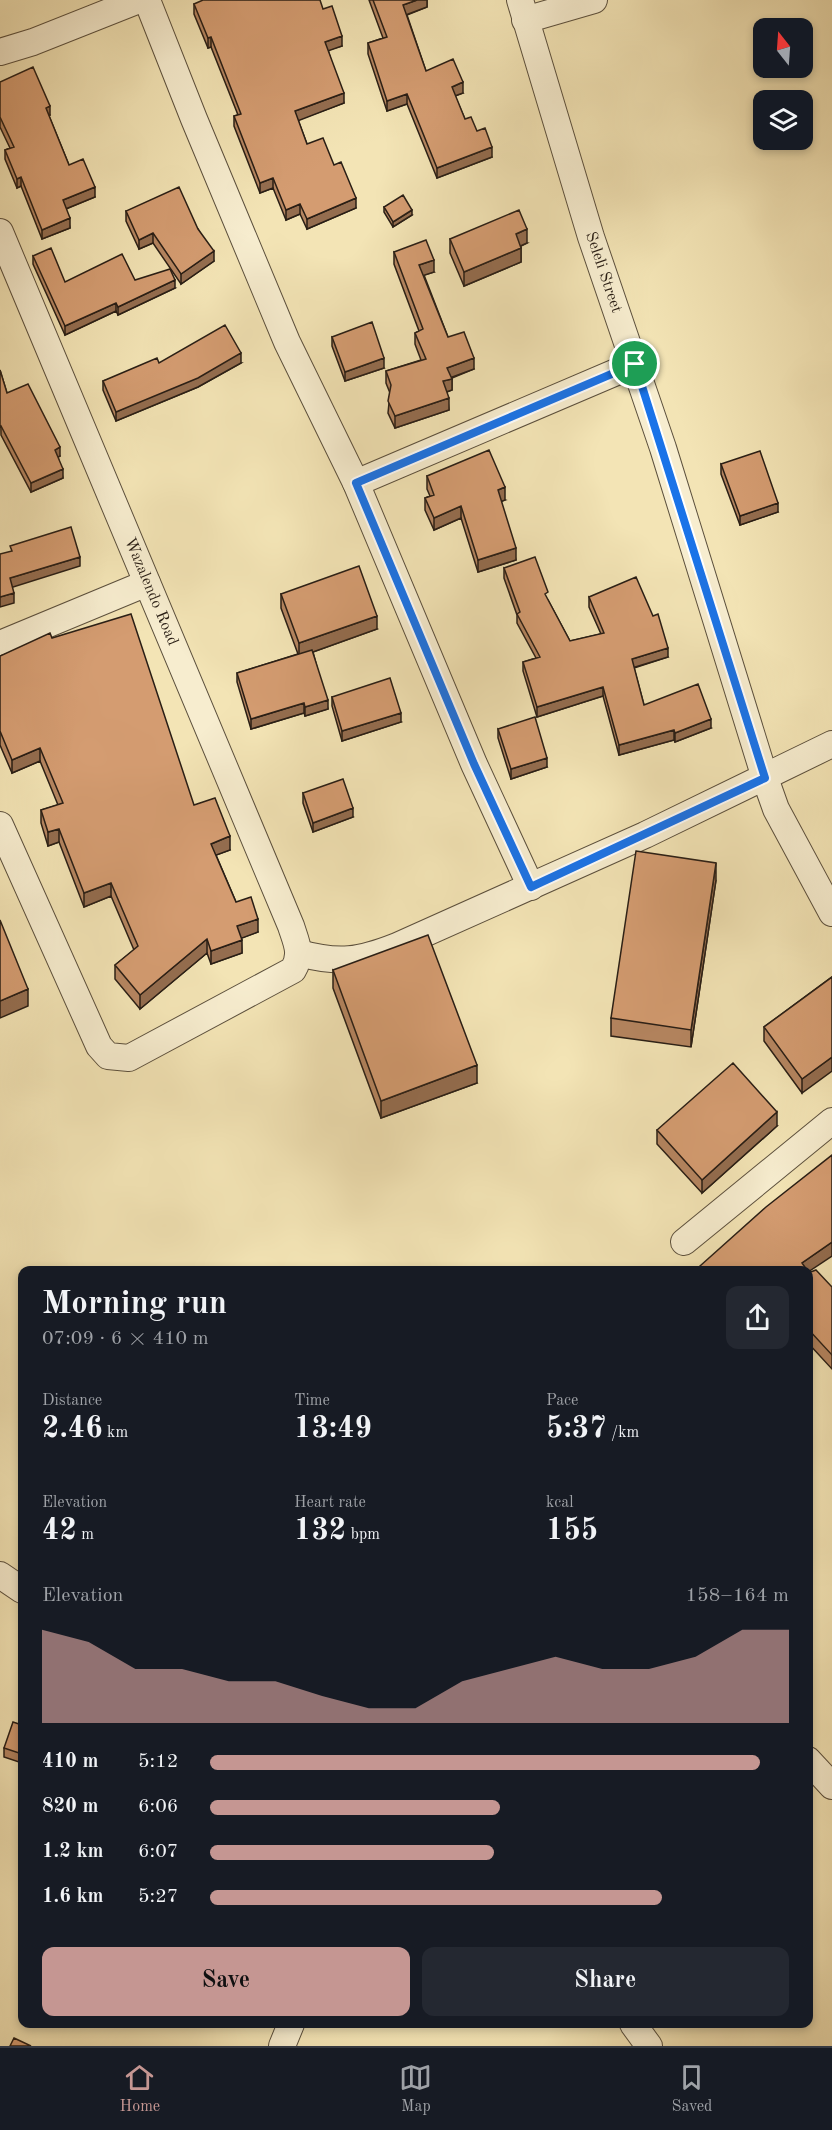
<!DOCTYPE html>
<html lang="en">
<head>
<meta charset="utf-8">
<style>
	:root { --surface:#171b24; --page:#242831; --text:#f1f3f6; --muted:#9ea1a6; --line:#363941; --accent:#c59692 }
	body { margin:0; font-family:"Old Standard TT",serif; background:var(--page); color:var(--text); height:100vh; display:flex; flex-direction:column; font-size:22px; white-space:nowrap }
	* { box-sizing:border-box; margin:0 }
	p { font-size:20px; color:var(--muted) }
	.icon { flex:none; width:33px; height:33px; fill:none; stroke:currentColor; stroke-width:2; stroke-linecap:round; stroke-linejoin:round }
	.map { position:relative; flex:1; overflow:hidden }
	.panel { position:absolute; left:18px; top:1266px; width:795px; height:762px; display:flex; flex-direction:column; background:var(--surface); border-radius:12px; box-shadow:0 3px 9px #0003 }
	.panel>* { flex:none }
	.needle { width:39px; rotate:343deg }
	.controls { position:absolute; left:753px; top:18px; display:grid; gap:12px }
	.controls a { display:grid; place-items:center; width:60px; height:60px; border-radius:12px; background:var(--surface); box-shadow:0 3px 9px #0003; font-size:30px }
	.pin { position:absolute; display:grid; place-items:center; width:51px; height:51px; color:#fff; margin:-26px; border:3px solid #fff; border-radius:50%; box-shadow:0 2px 6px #0007 }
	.round { display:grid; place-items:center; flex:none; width:63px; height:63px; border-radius:12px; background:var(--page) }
	.overview { display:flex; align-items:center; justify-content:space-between; height:102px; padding:0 24px }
	h1 { font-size:33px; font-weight:700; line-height:45px }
	.stats { display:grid; grid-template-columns:repeat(3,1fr); gap:9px; height:102px; padding:6px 24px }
	.stats div { display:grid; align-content:center }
	.stats b { font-size:30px; font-weight:700 }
	.stats small { font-size:16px; font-weight:400 }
	.stats p { font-size:16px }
	.chart { height:168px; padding:12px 24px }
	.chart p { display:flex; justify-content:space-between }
	.chart svg { width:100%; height:108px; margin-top:6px; fill:var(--accent); opacity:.7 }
	.button { display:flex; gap:12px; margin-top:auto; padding:12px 24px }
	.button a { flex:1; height:69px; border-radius:12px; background:var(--accent); color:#111; font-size:24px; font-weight:700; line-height:69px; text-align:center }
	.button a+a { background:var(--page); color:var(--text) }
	ul { padding:0 24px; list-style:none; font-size:20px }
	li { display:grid; grid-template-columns:96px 72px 1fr; align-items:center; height:45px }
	li i { height:15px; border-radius:8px; background:var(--accent) }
	.tabs { display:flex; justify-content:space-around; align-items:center; height:84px; border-top:2px solid var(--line); background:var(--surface); font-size:16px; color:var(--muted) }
	.tabs a { display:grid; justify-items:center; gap:3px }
	.tabs .selected { color:var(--accent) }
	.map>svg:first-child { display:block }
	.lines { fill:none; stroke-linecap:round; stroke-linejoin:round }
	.minor-casing { stroke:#5c503d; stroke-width:28 }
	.minor { stroke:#f7edcf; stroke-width:26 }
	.wall { fill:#b68661; stroke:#291e15; stroke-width:1.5 }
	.shaded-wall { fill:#946d4f; stroke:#291e15; stroke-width:1.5 }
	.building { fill:#d49c71; stroke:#291e15; stroke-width:1.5 }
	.route-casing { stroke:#fff; stroke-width:12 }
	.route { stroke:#1a73e8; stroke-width:8 }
	.labels { text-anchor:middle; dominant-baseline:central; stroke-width:5; stroke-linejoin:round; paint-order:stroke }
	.street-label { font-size:16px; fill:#291e15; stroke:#f7edcf }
</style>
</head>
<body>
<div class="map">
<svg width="832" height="2046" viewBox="0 0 832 2046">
	<rect width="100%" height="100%" fill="#f3e4b5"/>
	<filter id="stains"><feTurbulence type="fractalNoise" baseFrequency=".00333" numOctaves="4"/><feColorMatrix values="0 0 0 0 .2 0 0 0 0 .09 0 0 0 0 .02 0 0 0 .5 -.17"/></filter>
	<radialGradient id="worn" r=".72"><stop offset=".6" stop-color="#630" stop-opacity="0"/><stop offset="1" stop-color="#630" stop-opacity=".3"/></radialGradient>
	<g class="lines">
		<g class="minor-casing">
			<g id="minor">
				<path d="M 147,0 L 194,119 L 287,342 L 356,483 L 474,764 L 531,887"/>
				<path id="s1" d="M 520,0 L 591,237 L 663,448 L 765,778 L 776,809 L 832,913"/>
				<path d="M 525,20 L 594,0"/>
				<path d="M 0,52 L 33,42 L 139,0"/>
				<path id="s2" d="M 0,232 L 291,926 C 296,942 303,954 293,970 L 129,1058 L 108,1056 L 99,1046 L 0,825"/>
				<path d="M 356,483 L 635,364"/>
				<path d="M 0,644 L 147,583"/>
				<path d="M 299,953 C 339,964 359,961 397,946 L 645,835 L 832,744"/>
				<path d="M 684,1242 L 832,1121"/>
				<path d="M 0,1575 L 22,1590"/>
				<path d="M 808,1760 L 832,1786"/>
				<path d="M 633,2024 L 649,2046"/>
				<path d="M 282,2046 L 291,2024"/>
			</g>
		</g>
		<use href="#minor" class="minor"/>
	</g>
	<path class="wall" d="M 369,0 L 427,0 L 427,7 L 407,15 L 426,71 L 463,93 L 455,96 L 465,119 L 477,131 L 492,157 L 437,178 L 407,104 L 387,111 L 368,54 L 368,43 L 383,38 Z
		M 194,4 L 323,9 L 342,46 L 328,50 L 344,103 L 298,120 L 307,144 L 334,165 L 356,208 L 307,229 L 300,214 L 286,220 L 273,188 L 260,193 L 234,126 L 234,116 L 238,115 L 211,47 L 208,48 L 194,14 Z
		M 0,82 L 50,115 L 49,116 L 69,165 L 95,197 L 66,209 L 70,228 L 42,239 L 21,186 L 17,188 L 5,159 L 5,150 L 10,148 L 0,127 Z
		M 384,207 L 412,215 L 393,227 L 384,212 Z
		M 126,211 L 198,229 L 214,261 L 181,284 L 153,243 L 139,249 L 126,221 Z
		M 450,239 L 527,243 L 521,246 L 521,262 L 464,286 L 450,253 Z
		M 394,252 L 434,272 L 424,275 L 448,337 L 474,369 L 452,378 L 452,390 L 447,392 L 449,410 L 395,428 L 388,413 L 390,393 L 386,383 L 386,371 L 421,360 L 415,344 L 415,333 L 419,331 L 394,264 Z
		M 33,256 L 65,282 L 135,280 L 175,288 L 118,315 L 116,311 L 65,335 L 33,264 Z
		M 332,337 L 384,368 L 345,381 L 332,346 Z
		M 159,363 L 241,363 L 198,387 L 116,421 L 103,390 L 103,381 Z
		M 0,370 L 7,393 L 60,456 L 58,457 L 63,478 L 31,492 L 1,435 Z
		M 721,464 L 778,512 L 740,525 L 721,474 Z
		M 427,476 L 505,500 L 501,501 L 516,560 L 478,572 L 461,518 L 434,530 L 425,510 L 425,498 L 430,496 L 427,489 Z
		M 504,568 L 548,600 L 570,641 L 601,634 L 589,607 L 589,597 L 668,657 L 634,668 L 644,705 L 711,728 L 675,742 L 674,740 L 619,755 L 603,696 L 537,717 L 523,671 L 523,662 L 536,658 L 517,623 L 517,615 L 504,578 Z
		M 281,594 L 377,629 L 313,652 L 328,709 L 305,716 L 304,713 L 251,729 L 237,682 L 237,673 L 298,654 L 281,608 Z
		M 52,638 L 194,805 L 230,850 L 216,855 L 236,902 L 258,932 L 241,938 L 242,953 L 211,964 L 207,953 L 140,1009 L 115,979 L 115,965 L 134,950 L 111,896 L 84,907 L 59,842 L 48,846 L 41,823 L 41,810 L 58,805 L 40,761 L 12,773 L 0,745 L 0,656 Z
		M 332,697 L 401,722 L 342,741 L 332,706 Z
		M 498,729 L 547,767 L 511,779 L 498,738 Z
		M 303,793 L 353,817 L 313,832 L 303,803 Z
		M 716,880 L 691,1047 L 611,1036 L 611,1018 Z
		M 333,970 L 477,1083 L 381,1118 L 333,988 Z
		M 832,977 L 802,1093 L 764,1041 L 764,1027 Z
		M 777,1126 L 702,1193 L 657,1144 L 657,1130 Z
		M 808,1273 L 832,1287 L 832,1369 L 808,1343 Z
		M 22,1725 L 22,1763 L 4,1757 L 4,1748 Z"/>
	<path class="shaded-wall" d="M 417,0 L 427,0 L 427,7 L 403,16 L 403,5 Z
		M 342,36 L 342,46 L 325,52 L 325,42 Z
		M 211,37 L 211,47 L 208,48 L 208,38 Z
		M 463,82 L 463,93 L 452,97 L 452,87 Z
		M 344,93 L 344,103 L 295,122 L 295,111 Z
		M 407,94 L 407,104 L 387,111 L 387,101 Z
		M 50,106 L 50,115 L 46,117 L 46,108 Z
		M 492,147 L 492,157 L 437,178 L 437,168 Z
		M 21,177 L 21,186 L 17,188 L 17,179 Z
		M 273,178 L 273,188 L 260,193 L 260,183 Z
		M 95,187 L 95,197 L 63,210 L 63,200 Z
		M 356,198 L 356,208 L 307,229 L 307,219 Z
		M 300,204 L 300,214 L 286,220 L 286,210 Z
		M 412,210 L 412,215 L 393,227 L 393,222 Z
		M 70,218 L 70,228 L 42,239 L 42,230 Z
		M 527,229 L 527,243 L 516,248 L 516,234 Z
		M 153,233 L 153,243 L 139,249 L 139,240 Z
		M 521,248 L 521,262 L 464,286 L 464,272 Z
		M 214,251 L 214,261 L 181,284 L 181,274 Z
		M 434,260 L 434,272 L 419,277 L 419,265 Z
		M 175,280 L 175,288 L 118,315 L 118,307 Z
		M 116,303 L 116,311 L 65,335 L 65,326 Z
		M 241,353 L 241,363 L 198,387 L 116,421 L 116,412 Z
		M 384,358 L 384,368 L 345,381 L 345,372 Z
		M 474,358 L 474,369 L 447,379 L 447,368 Z
		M 452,379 L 452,390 L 443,393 L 443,381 Z
		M 449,398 L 449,410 L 395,428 L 395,416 Z
		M 60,447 L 60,456 L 55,459 L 55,450 Z
		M 63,469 L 63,478 L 31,492 L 31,483 Z
		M 505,487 L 505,500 L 498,503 L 498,490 Z
		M 778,503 L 778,512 L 740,525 L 740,516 Z
		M 461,506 L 461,518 L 434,530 L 434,518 Z
		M 516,548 L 516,560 L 478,572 L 478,560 Z
		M 80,557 L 80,566 L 10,588 L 10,578 Z
		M 14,593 L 14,603 L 0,607 L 0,597 Z
		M 377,616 L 377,629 L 299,657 L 299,643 Z
		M 668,648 L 668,657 L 632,668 L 632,659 Z
		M 603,687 L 603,696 L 537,717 L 537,707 Z
		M 328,700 L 328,709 L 305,716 L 305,707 Z
		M 304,703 L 304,713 L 251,729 L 251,719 Z
		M 401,713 L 401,722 L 342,741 L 342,731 Z
		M 711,719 L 711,728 L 675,742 L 675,733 Z
		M 674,730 L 674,740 L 619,755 L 619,745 Z
		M 40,748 L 40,761 L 12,773 L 12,760 Z
		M 547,758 L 547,767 L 511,779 L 511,769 Z
		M 353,808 L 353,817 L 313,832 L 313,823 Z
		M 59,829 L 59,842 L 48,846 L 48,832 Z
		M 230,836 L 230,850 L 211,857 L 211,844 Z
		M 716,863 L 716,880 L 691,1047 L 691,1030 Z
		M 111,883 L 111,896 L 84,907 L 84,893 Z
		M 258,919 L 258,932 L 237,940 L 237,926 Z
		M 207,939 L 207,953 L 140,1009 L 140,995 Z
		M 242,940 L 242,953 L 211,964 L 211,951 Z
		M 28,989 L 28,1006 L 0,1018 L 0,1001 Z
		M 832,1057 L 832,1071 L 802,1093 L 802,1079 Z
		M 477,1065 L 477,1083 L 381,1118 L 381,1101 Z
		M 777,1112 L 777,1126 L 702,1193 L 702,1180 Z
		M 832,1242 L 832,1256 L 808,1272 L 808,1270 L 802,1270 L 802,1263 Z"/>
	<path class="building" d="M 203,0 L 320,0 L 323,9 L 332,6 L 342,36 L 325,42 L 344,93 L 295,111 L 307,144 L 323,138 L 334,165 L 341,162 L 356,198 L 307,219 L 300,204 L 286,210 L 273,178 L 260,183 L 234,116 L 241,114 L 211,37 L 208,38 L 194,4 Z
		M 373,0 L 417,0 L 403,5 L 426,71 L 453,59 L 463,82 L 452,87 L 465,119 L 471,117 L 477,131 L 485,128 L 492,147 L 437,168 L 407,94 L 387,101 L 368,43 L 387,37 Z
		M 33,67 L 50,106 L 46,108 L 69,165 L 83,159 L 95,187 L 63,200 L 70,218 L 42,230 L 21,177 L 17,179 L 5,150 L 14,147 L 0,117 L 0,82 Z
		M 179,187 L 198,229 L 214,251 L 181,274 L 153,233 L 139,240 L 126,211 Z
		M 403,195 L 412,210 L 393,222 L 384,207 Z
		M 519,210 L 527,229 L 516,234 L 521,248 L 464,272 L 450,239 Z
		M 426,240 L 434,260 L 419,265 L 448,337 L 464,332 L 474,358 L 447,368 L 452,379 L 443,381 L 449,398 L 395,416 L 388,401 L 391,385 L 386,371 L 426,359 L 415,333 L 423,329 L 394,252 Z
		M 51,248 L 65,282 L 122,254 L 135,280 L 170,269 L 175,280 L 118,307 L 116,303 L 65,326 L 33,256 Z
		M 372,322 L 384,358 L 345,372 L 332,337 Z
		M 225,325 L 241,353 L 198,378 L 116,412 L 103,381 L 157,358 L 159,363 Z
		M 0,370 L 7,393 L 28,384 L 60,447 L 55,450 L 63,469 L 31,483 L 1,426 L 0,427 Z
		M 489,450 L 505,487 L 498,490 L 516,548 L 478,560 L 461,506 L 434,518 L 425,498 L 434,495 L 427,476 Z
		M 760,451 L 778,503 L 740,516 L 721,464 Z
		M 71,527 L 80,557 L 10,578 L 14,593 L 0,597 L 0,554 L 12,551 L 10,546 Z
		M 535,557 L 548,592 L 545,594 L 570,641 L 604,633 L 589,597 L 636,577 L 653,616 L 658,614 L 668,648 L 632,659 L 644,705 L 698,684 L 711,719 L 675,733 L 674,730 L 619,745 L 603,687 L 537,707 L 523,662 L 540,657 L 517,614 L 520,612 L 504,568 Z
		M 359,566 L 377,616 L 299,643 L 281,594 Z
		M 131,614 L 194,805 L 215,798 L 230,836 L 211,844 L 236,902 L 251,897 L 258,919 L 237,926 L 242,940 L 211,951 L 207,939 L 140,995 L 115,965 L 138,946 L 111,883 L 84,893 L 59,829 L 48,832 L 41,810 L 63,803 L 40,748 L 12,760 L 0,731 L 0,656 L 50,633 L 52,638 Z
		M 312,650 L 328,700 L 305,707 L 304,703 L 251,719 L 237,673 Z
		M 390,678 L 401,713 L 342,731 L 332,697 Z
		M 535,717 L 547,758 L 511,769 L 498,729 Z
		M 343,779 L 353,808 L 313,823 L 303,793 Z
		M 636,851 L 716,863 L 691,1030 L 611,1018 Z
		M 0,920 L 28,989 L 0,1001 Z
		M 428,935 L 477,1065 L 381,1101 L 333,970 Z
		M 832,977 L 832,1057 L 802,1079 L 764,1027 Z
		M 733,1063 L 777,1112 L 702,1180 L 657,1130 Z
		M 832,1155 L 832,1242 L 802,1263 L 807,1270 L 704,1270 L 700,1266 L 766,1207 Z
		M 816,1270 L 832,1287 L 832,1355 L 808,1329 L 808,1273 Z
		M 13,1722 L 22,1725 L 22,1754 L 4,1748 Z
		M 14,2038 L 31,2046 L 10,2046 Z"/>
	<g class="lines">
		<g class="route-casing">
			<path id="route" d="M 635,364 L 765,778 L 531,887 L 474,764 L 356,483 Z"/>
		</g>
		<use href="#route" class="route"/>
	</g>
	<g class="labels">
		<g class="street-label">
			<text stroke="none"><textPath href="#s1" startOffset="285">Seleli Street</textPath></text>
			<text stroke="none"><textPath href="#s2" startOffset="390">Wazalendo Road</textPath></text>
		</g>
	</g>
	<rect width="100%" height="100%" filter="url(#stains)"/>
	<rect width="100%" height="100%" fill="url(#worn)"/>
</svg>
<div class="controls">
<a><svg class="needle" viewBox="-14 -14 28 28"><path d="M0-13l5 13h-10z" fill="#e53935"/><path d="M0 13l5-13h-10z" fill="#9ea1a6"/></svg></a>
<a><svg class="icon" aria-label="layers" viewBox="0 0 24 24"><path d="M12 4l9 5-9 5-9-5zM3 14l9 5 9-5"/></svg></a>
</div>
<div class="pin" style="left:635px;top:364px;background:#1e9e55"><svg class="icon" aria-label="arrive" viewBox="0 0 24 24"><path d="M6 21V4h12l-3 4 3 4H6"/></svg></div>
<section class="panel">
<div class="overview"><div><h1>Morning run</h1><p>07:09 · 6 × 410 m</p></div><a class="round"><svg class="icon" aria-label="share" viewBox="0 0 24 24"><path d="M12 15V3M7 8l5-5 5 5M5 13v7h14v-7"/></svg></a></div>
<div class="stats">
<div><p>Distance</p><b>2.46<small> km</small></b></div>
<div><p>Time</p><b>13:49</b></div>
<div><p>Pace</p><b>5:37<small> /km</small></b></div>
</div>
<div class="stats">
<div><p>Elevation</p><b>42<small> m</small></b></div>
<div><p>Heart rate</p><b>132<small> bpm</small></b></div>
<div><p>kcal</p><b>155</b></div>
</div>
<div class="chart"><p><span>Elevation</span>158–164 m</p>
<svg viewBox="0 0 160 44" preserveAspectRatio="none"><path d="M0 44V6L10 11L20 22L30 22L40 27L50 27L60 33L70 38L80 38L90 27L100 22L110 17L120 22L130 22L140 17L150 6L160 6V44z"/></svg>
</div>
<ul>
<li><b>410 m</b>5:12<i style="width:95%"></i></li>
<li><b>820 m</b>6:06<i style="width:50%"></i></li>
<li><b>1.2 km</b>6:07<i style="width:49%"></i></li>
<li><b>1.6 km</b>5:27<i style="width:78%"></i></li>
</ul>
<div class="button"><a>Save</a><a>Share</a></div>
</section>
</div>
<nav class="tabs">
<a class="selected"><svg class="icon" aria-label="home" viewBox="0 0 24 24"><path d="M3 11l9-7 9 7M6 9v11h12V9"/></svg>Home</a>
<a><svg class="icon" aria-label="map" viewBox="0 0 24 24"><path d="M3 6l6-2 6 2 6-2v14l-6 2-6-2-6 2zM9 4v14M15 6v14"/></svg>Map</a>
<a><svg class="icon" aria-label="saved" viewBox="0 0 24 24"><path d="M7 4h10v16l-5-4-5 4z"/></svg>Saved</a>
</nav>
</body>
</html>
